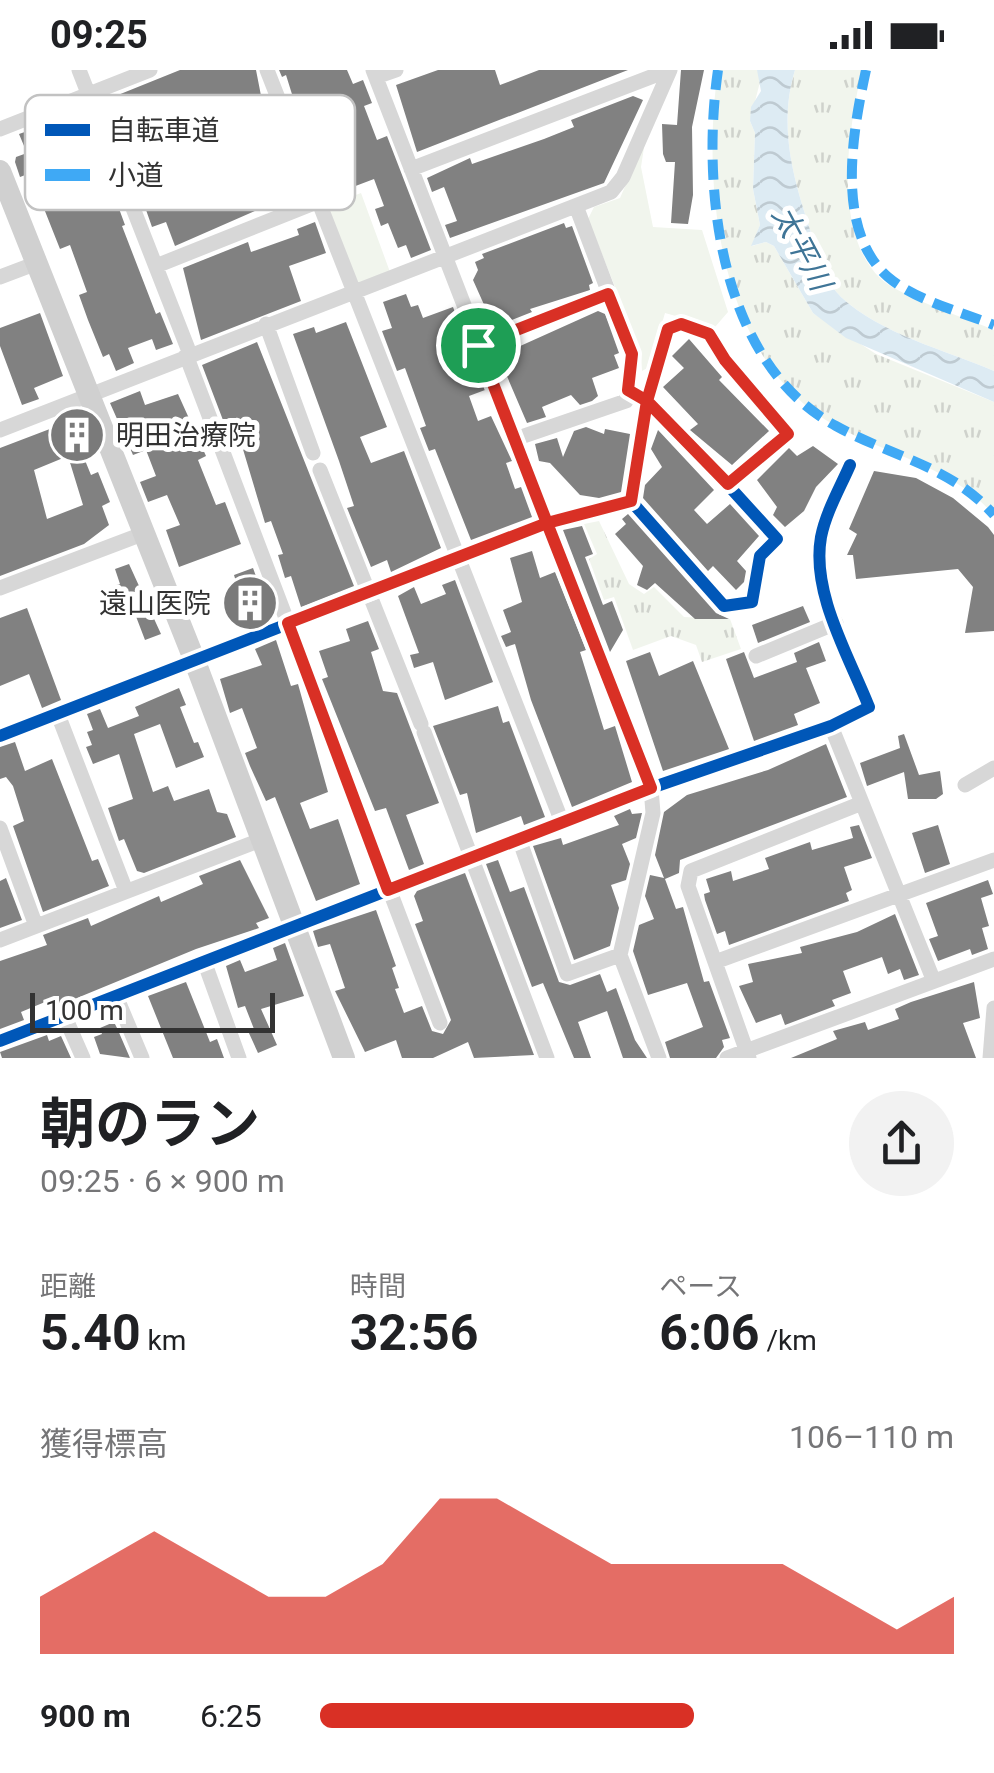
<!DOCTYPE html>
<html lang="ja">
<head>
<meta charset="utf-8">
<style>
	:root { --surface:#fff; --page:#f2f2f2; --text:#202124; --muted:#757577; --accent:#d93025 }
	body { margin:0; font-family:Roboto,"Noto Sans JP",sans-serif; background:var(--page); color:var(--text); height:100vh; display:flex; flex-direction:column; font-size:38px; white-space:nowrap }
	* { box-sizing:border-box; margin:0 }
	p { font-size:32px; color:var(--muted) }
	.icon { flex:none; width:55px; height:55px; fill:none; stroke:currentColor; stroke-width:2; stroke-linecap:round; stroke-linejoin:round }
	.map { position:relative; height:988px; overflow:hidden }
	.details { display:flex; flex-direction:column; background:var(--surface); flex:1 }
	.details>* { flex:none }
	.scale { position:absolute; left:30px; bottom:25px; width:245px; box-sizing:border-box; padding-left:10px; border:5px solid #333; border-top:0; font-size:28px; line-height:35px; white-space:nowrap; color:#333; -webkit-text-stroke:8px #fff; paint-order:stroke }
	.pin { position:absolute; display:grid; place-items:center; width:85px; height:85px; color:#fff; margin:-42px; border:5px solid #fff; border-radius:50%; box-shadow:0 2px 10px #0007 }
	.round { display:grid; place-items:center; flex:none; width:105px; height:105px; border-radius:52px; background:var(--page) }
	.overview { display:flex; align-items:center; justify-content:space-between; height:170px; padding:0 40px }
	h1 { font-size:55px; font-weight:700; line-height:75px }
	.figures { display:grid; grid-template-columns:repeat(3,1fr); gap:15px; height:170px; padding:10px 40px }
	.figures div { display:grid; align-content:center }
	.figures b { font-size:50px; font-weight:700 }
	.figures small { font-size:28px; font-weight:400 }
	.figures p { font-size:28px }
	.chart { height:280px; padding:20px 40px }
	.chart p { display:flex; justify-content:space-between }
	.chart svg { width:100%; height:180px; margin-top:10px; fill:var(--accent); opacity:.7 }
	ul { padding:0 40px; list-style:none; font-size:32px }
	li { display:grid; grid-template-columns:160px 120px 1fr; align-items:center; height:75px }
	li i { height:25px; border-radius:12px; background:var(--accent) }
	.status { display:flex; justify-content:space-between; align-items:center; height:70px; padding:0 50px; background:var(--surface); direction:ltr }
	.status svg { height:28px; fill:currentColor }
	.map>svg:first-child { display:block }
	.grass { fill:url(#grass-tufts) }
	.park { fill:#f1f5ed }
	.water { fill:url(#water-waves) }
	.building { fill:#818181; fill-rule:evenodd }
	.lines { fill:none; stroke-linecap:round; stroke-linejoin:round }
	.street { stroke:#d7d7d7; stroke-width:15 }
	.secondary { stroke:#d0d0d0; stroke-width:22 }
	.quiet { stroke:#3fa9f5; stroke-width:10; stroke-dasharray:20 10; stroke-linecap:butt }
	.cycleway-casing { stroke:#fff; stroke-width:19 }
	.cycleway { stroke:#0057b8; stroke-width:12 }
	.route-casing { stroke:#fff; stroke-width:20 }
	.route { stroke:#d93025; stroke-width:12 }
	.labels { text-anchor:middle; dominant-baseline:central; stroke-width:10; stroke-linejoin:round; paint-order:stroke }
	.poi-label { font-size:28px; fill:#333; stroke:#fff; text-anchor:start }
	.water-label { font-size:30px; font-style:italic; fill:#3f7597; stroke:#fff }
	.key { fill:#fff; stroke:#c2c2c2; stroke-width:2.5 }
	.key-label { font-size:28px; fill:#333 }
</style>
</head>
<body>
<div class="status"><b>09:25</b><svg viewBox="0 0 49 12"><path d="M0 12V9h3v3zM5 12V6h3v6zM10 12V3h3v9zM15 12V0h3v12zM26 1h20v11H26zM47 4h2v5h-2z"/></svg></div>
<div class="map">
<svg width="994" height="988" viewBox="0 0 994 988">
	<defs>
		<pattern id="grass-tufts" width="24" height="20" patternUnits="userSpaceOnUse" patternTransform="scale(2.5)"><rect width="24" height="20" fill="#f1f5ed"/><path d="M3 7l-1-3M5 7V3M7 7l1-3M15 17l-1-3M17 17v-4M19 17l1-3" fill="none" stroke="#cfd2cc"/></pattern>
		<pattern id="water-waves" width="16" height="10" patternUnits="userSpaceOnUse" patternTransform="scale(2.5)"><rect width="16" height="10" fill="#ddebf3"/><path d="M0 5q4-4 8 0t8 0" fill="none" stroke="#becad1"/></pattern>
	</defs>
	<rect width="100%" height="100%" fill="#fff"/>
	<path class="grass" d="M 718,0 L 757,0 L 761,8 L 750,51 L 755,63 L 753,119 L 760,155 L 752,176 L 766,172 L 774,176 L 813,243 L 876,284 L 994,332 L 994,445 C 951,396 890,386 836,356 C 719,293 701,117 718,0 Z
		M 795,0 L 862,0 C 849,58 831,162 881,209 C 899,226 968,249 994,260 L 994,301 C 945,280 881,264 841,227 C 826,212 824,199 817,180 C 797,121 776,62 795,0 Z
		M 599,451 L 629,514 L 644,524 L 654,517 L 684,547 L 730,549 L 741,579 L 702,592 L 696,575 L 671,566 L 633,580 L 614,527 L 604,530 L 589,489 L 597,484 L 584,454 Z"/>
	<path class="park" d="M 645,71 L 641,97 L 653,157 L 702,160 L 728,242 L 715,257 L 665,243 L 649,297 L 642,301 L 641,282 L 588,149 L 594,137 L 620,128 Z
		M 361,123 L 390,202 L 356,215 L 327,136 Z"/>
	<path class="water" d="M 757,0 L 795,0 C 776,62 797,121 817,180 C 824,199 826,212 841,227 C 881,264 945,280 994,301 L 994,332 L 846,268 L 813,243 L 774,176 L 766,172 L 751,176 L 760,155 L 753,119 L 755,63 L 750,51 L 751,37 L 761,21 Z"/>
	<path class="building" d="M 180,0 L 256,0 L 264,41 L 137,92 L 108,29 Z
		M 279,0 L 347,0 L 353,14 L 363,10 L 372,33 L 364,36 L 377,70 L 387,66 L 431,180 L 411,188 L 406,175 L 398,178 L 388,153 L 381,156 L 375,139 L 384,136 L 374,109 L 337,123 L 316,65 L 306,69 L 286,5 L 282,7 Z
		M 438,0 L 495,0 L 500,15 L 539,0 L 628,0 L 417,82 L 396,15 Z
		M 681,0 L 704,0 L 692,57 L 693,125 L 688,154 L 671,153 L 675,92 L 666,92 L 663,84 L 662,54 L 677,55 Z
		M 633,26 L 643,30 L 604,113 L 450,168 L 445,155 L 457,151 L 444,117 L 432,122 L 427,108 L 470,88 L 472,94 L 544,69 L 574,57 L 571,50 Z
		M 82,42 L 94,74 L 54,90 L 72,136 L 106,123 L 108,128 L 114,125 L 125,155 L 122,156 L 156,244 L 160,242 L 173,274 L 156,280 L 152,269 L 128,278 L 134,293 L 116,301 L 109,284 L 103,287 L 88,250 L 79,225 L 87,222 L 70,175 L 60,179 L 37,121 L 28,104 L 20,107 L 15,92 L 16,87 L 27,83 L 19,64 Z
		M 271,63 L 285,103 L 290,101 L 298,122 L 175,176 L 166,152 L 152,157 L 145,137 L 159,132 L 151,111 L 180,101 L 184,112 L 220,100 L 232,94 L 228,85 L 258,75 L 255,69 Z
		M 315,152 L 326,183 L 289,196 L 301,231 L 201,270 L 183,198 L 248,172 L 251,182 L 299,165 L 297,159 Z
		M 564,153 L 566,158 L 572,156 L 593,213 L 589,215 L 590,220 L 530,239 L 532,242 L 494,257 L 473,210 L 478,200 L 475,192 L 484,188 L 482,184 Z
		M 406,224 L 411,237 L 418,235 L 423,248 L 453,237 L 485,320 L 469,326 L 478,351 L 491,346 L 512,391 L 506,393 L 515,419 L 521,417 L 532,447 L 471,470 L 435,379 L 429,381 L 420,358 L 426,356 L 405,298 L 397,301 L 382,261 L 392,258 L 383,232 Z
		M 598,241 L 605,244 L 619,283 L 614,285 L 619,298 L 592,308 L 598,326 L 592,331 L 580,335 L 571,325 L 542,337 L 546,347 L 527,353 L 500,290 L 507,282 Z
		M 40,243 L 63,306 L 34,318 L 39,329 L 22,335 L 0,276 L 0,258 Z
		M 346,252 L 387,357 L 360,367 L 371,393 L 404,381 L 441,478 L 391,502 L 387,490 L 371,497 L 347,438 L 354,436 L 339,391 L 293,264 L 314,257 L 316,263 Z
		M 689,269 L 722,307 L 719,310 L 769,361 L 732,395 L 690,360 L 698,354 L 663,317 L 684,298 L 672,286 Z
		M 257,272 L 354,516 L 301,537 L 291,506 L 285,508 L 278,485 L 283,484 L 271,451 L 265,453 L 242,376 L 234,379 L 202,295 Z
		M 140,321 L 145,335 L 178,324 L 206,386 L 198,390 L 216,435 L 225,432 L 241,474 L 179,497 L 166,460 L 180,455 L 167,425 L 148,432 L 140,412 L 156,406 L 146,380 L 133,385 L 110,333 Z
		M 76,349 L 90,373 L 80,378 L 91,405 L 98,402 L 110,432 L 102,436 L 109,455 L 84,474 L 0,506 L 0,378 ZM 68,386 L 83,435 L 47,449 L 34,400 Z
		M 586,357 L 604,364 L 605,359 L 630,364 L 621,422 L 599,428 L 580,425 L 550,393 L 539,391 L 535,374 L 557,368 L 563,387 L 574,361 Z
		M 658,360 L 714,420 L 694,440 L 707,454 L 730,434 L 759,466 L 737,491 L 746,501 L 744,512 L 736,520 L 713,496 L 708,501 L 643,428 L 645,415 L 662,397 L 651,379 Z
		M 813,376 L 838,394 L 816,417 L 804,441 L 785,457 L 773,445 L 777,437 L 757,410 L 789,378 L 797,386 Z
		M 874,401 L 916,408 L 953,428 L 988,457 L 994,465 L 994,561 L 965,563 L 973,517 L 958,499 L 856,509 L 853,485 L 847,485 L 857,464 L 849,459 Z
		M 628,444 L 716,543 L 729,549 L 695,549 L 655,513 L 647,520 L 637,515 L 643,496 L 615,464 L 626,454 L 622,449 Z
		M 582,456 L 593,484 L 585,487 L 603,535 L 612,531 L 623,560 L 610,582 L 563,460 Z
		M 532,481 L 540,508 L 555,502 L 586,580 L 580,582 L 604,660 L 615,656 L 632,712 L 572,737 L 531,630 L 515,574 L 506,577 L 501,566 L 511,562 L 503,540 L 522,532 L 510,488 Z
		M 129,494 L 161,564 L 145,570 L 132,536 L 126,539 L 116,515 L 120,514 L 115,499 Z
		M 253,498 L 271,548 L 245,559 L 230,518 L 237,515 L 234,505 Z
		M 455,510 L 493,612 L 445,630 L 433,592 L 414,598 L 410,585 L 419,583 L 398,526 L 414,517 L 421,534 L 446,524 L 442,515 Z
		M 803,536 L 810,552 L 758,573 L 752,555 Z
		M 27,538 L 61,630 L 42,638 L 29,604 L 0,616 L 0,548 Z
		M 368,551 L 379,579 L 371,582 L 383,621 L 397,623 L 439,733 L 406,745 L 424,794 L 409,800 L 386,738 L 375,741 L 322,609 L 328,607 L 319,581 L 350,571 L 346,559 Z
		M 276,570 L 291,616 L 298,614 L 328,722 L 300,733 L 310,759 L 338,749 L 360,814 L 316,831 L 275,727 L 266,731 L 250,696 L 245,683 L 257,678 L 242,638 L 230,643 L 220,609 L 262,595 L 255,579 Z
		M 819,572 L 826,591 L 806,598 L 820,633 L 794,644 L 798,655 L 754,671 L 726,589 L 744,582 L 754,608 L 797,592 L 794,583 Z
		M 650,582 L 659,606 L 693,591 L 729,679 L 663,701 L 626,591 Z
		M 179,618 L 186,635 L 180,637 L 194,673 L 198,672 L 204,687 L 176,698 L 160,654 L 134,664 L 153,722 L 168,716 L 174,731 L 209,719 L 217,742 L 227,744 L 236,767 L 144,803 L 137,801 L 124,769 L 119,771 L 108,738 L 133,729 L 119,684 L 93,694 L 86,677 L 92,675 L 87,662 L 93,660 L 87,644 L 100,639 L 108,658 L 139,646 L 135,637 Z
		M 498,636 L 503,653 L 509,651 L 545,747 L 524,755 L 521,746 L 476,763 L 467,723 L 460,725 L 433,656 Z
		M 904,664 L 919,705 L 940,701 L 943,724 L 936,729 L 908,729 L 904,702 L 867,716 L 860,693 L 900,678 L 898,666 Z
		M 15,672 L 25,701 L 52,689 L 92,791 L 98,789 L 109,816 L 43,842 L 13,756 L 24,751 L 13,716 L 6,707 L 0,709 L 0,677 Z
		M 826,674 L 847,727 L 680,790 L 679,803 L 665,809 L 676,839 L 683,837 L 704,912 L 709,911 L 730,968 L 722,970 L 724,977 L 716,988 L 670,988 L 665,972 L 703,957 L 687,913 L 648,925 L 633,881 L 639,855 L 654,849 L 645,826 L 650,805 L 664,808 L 655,785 L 664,742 L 687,725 L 768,700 Z
		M 630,739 L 632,744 L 642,743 L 636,768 L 622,774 L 630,794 L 626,810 L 611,815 L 619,838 L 610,876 L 574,890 L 533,776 L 561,768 L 563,775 L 619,755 L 614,746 Z
		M 859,755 L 872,788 L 844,797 L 852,820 L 846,823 L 849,831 L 729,875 L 725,861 L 717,864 L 705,830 L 704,824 L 710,822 L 706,809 L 731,801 L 733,811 L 769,799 L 765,788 L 810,772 L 812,780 L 853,768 L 850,757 Z
		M 938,755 L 950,794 L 925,803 L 912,763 Z
		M 240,790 L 269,848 L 256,853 L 259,858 L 196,879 L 77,928 L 47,939 L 45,932 L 21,942 L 24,950 L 0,959 L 0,891 L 47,875 L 43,865 L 88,848 L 91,856 L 159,826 L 161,832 L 203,814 L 199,806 Z
		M 498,790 L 510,822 L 524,817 L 559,912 L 570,915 L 600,904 L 607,922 L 616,918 L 635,970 L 647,988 L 623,988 L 607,941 L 578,952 L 591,988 L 574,988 L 543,913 L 532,917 L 486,794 Z
		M 465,803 L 534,985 L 474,988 L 468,972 L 433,988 L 402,988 L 396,970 L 365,982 L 335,921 L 345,918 L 330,874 L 318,877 L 313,861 L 376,840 L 396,896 L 392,898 L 399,918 L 395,919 L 404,943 L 422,936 L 432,961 L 443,964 L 451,950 L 415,854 L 423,851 L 414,826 L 417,821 Z
		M 6,808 L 22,850 L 0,858 L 0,811 Z
		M 988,810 L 993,824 L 981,828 L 989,856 L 982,858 L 988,879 L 972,885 L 970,879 L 938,891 L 929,869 L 938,866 L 926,833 Z
		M 895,844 L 919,905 L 904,910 L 900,899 L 888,904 L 882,887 L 843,901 L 851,923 L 832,930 L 835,936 L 785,955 L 781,944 L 756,953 L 739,916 L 753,912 L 748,894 L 802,883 L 800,877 L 857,862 Z
		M 285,873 L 304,926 L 261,939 L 277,975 L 258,983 L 248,961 L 254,959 L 245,936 L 238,938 L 226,896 L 240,890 L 245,902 L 277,890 L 273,878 Z
		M 186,912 L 210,972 L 217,969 L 224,988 L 173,988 L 148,926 Z
		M 974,912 L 980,948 L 963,953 L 976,988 L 791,988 L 837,969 L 833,961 L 865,952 L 868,960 L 899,949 L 895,939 L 911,932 Z
		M 114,952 L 117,958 L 130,988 L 100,984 L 94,967 L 102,964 L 100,958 Z
		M 47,965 L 49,971 L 61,966 L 71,988 L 2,988 L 0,982 Z"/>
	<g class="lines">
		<path class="street" d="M 79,0 L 190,284
			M 267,0 L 562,752
			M 373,0 L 651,718 L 653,743 L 620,885 L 659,988
			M 376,7 L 396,0
			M 0,59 L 150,0
			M 411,99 L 669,0
			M 122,110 L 285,45
			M 156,196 L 319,131
			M 0,207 L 37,193
			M 266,254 L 313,383
			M 479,275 L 608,225
			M 186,285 L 440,953
			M 642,328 L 727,414
			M 0,360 L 611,122 L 623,107 L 670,0
			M 515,369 L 626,331 L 632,284 L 576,136
			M 320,400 L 421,654
			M 0,518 L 145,463
			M 756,586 L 836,553
			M 57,642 L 126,821
			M 831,656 L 933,909
			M 424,662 L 547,988
			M 0,666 L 547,453 L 631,431 L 647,331 L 668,259 L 681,254 L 709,264 L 725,290 L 788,363 L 727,414 L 777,469 L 760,486 L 752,532 L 724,536 L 631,431
			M 965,715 L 994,698
			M 0,758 L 36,856
			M 519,769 L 567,904 L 620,885
			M 0,870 L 263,769
			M 204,891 L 239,988
			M 715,892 L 994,790
			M 116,926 L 142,988
			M 65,947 L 83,988
			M 0,971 L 651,718 L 831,656 L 869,637 C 849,586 811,523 821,467 C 826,442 840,418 850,395
			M 727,988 L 994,889
			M 749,988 L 688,816 L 691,801 L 862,733
			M 990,988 L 994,938"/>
		<path class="secondary" d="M 0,101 L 194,589 L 344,988"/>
		<path class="quiet" d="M 718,0 C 701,117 719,293 836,356 C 890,386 951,396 994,445
			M 866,0 C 853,60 834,160 888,207 C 915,230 961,242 994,255"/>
		<g class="cycleway-casing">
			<path id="cycleway" d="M 0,666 L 547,453 L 631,431 L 647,331 L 668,259 L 681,254 L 709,264 L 725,290 L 788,363 L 727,414 L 777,469 L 760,486 L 752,532 L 724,536 L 631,431
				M 0,971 L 651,718 L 831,656 L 869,637 C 849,586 811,523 821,467 C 826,442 840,418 850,395"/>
		</g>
		<use href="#cycleway" class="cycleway"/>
	</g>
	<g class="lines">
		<g class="route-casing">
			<path id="route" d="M 478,275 L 547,453 L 288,553 L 388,820 L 651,718 L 547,453 L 631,431 L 647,331 L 728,414 L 788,364 L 725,290 L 709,264 L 681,254 L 668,259 L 647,331 L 628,320 L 632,284 L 608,224 L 478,275"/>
		</g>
		<use href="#route" class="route"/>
	</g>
	<defs>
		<g id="building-disc" transform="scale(2.875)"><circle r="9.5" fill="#7a7a7a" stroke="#fff"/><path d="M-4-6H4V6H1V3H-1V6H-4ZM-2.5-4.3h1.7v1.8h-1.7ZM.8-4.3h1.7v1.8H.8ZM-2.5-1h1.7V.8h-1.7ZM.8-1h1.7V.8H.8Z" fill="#fff"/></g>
	</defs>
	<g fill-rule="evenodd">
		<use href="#building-disc" x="77" y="365"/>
		<use href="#building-disc" x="250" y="533"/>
	</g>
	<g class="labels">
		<g class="poi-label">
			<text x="116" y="365">明田治療院</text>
			<text x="211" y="533" text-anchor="end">遠山医院</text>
		</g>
		<g class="water-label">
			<text transform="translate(802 178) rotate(62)">太平川</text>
		</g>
	</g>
	<rect x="25" y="25" width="330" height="115" rx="15" class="key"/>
	<rect x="45" y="54" width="45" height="12" fill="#0057b8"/>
	<rect x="45" y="99" width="45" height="12" fill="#3fa9f5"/>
	<g class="key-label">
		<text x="108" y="70">自転車道</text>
		<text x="108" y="115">小道</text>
	</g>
</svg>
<div class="scale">100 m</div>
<div class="pin" style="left:478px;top:275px;background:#1e9e55"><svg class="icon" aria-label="arrive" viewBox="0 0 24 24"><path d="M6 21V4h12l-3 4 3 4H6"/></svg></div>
</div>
<section class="details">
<div class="overview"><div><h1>朝のラン</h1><p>09:25 · 6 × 900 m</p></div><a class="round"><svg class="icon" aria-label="share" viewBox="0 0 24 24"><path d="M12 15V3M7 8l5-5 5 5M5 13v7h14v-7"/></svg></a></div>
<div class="figures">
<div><p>距離</p><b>5.40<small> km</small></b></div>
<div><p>時間</p><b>32:56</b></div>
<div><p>ペース</p><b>6:06<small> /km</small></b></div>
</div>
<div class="chart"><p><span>獲得標高</span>106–110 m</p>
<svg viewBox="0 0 160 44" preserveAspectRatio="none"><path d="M0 44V30L10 22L20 14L30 22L40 30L50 30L60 22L70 6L80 6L90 14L100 22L110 22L120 22L130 22L140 30L150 38L160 30V44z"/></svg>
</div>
<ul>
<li><b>900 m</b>6:25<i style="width:59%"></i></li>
</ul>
</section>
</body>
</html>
